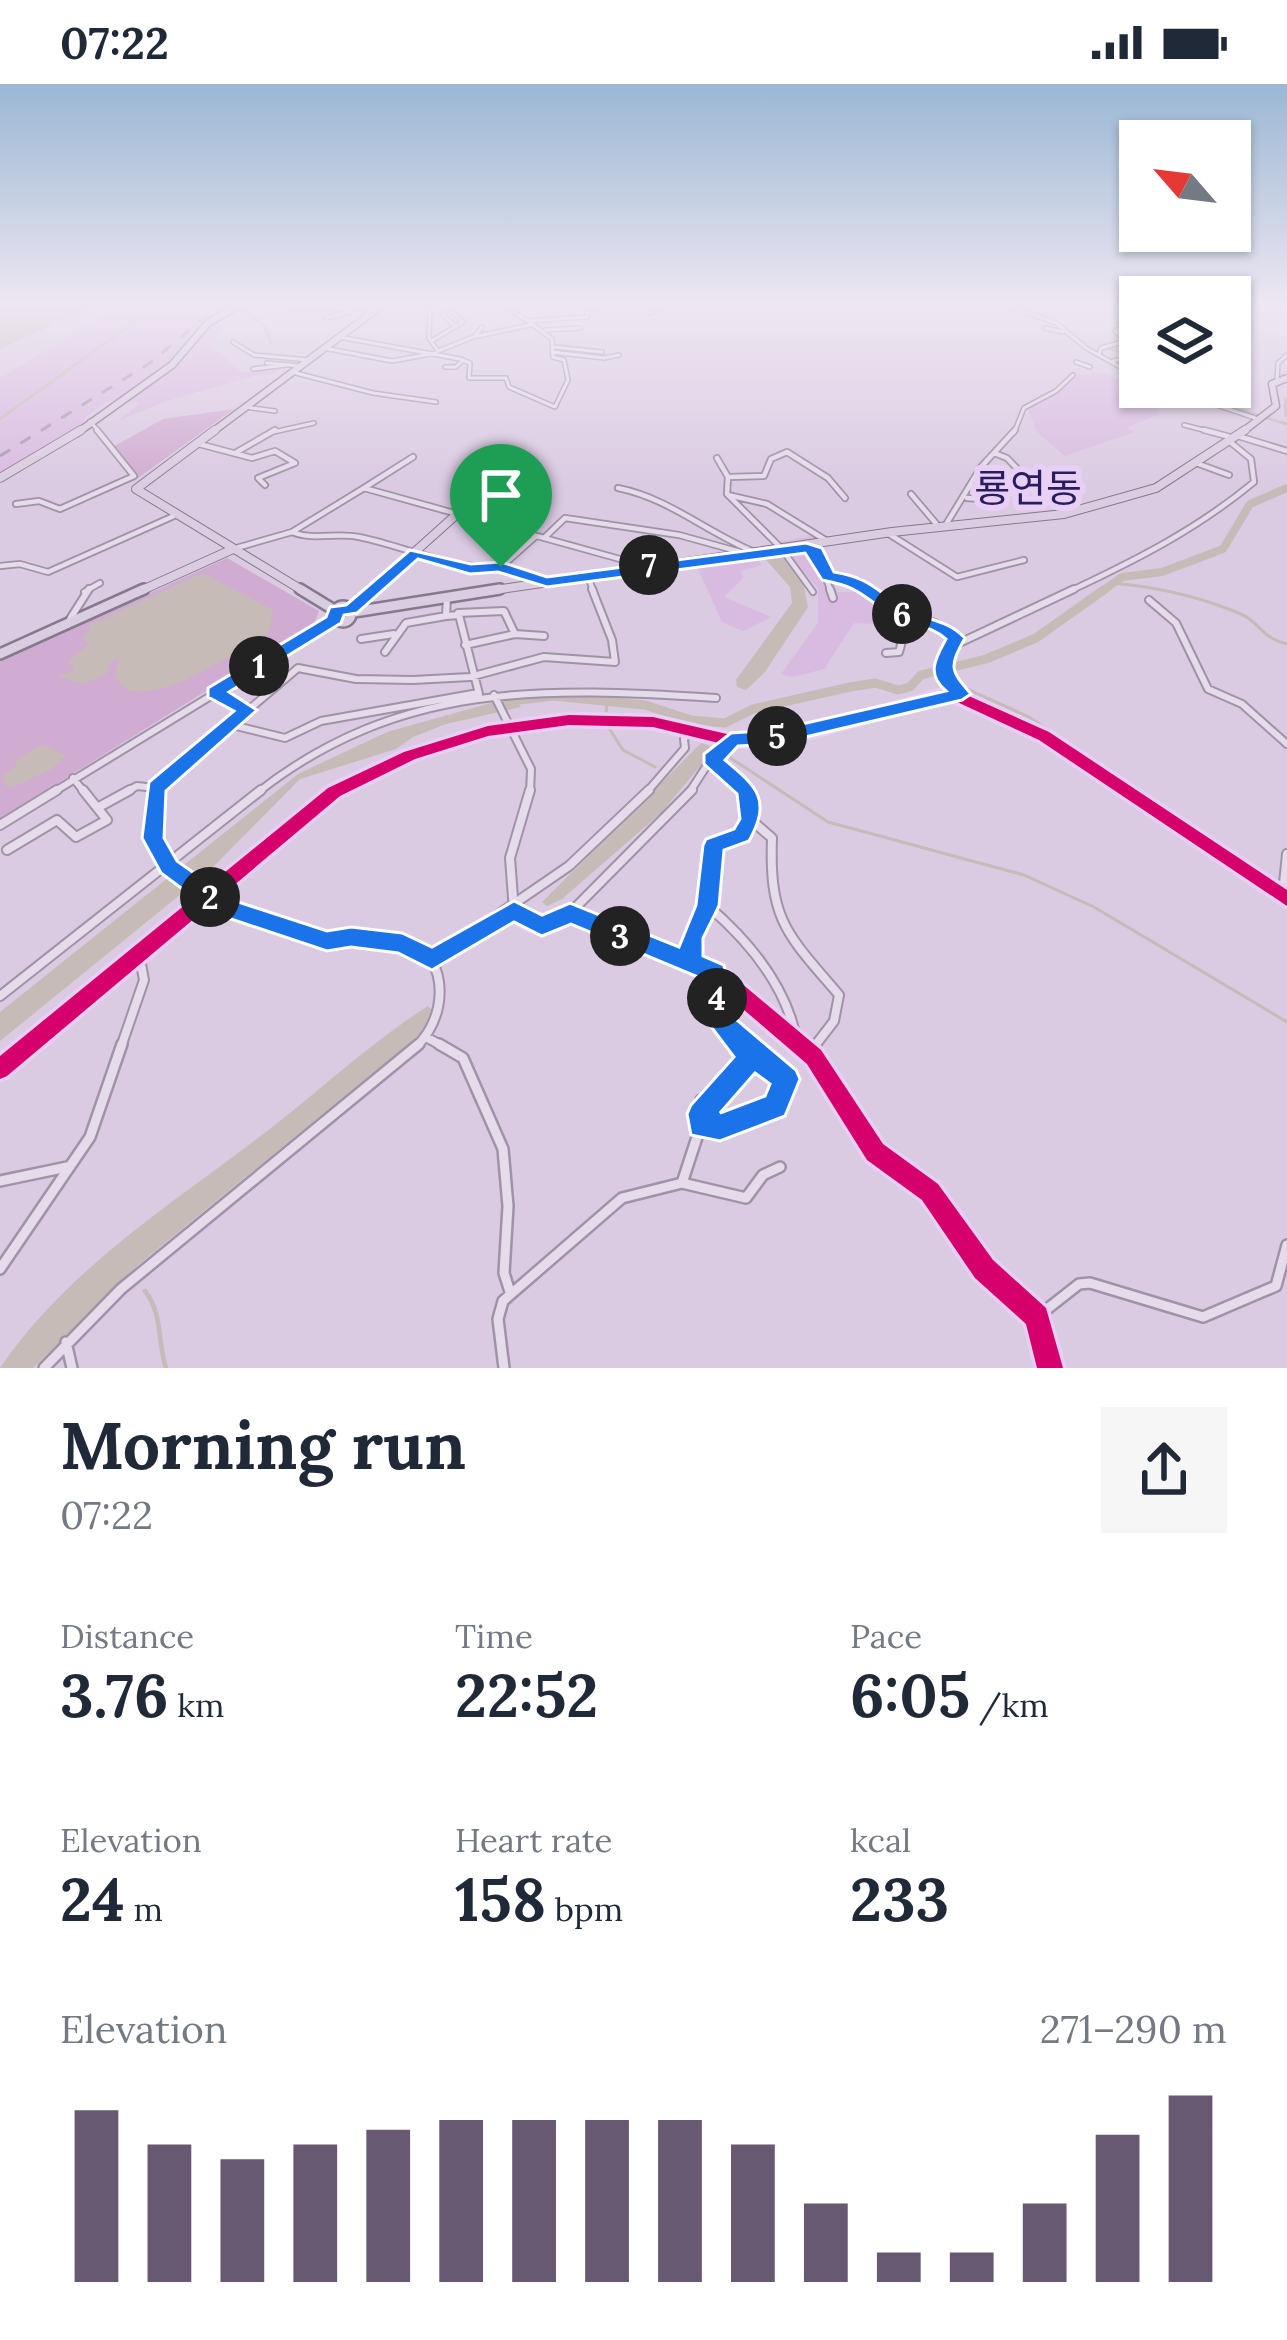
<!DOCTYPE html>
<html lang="en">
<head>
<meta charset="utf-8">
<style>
	:root { --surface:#fff; --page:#f6f6f7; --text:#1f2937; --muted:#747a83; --accent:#665971 }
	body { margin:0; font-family:Lora,"Noto Sans KR",serif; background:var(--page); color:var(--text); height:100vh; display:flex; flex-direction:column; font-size:45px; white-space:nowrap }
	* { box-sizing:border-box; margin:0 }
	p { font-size:39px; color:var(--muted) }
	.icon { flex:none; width:66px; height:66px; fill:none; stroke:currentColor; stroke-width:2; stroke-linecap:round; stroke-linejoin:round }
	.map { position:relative; height:1284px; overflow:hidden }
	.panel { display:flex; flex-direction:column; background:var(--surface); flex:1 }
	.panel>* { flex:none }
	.needle { width:78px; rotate:298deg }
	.fabs { position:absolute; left:1119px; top:36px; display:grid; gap:24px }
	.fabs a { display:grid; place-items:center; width:132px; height:132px; border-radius:0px; background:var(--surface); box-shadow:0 3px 9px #0004; font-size:60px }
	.pin { position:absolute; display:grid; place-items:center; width:102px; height:102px; color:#fff; margin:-123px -51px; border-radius:50% 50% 50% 0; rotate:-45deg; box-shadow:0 0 12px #0007 }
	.pin .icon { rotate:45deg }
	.km { position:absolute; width:60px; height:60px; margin:-30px; border-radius:50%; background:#222; color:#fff; font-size:33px; line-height:60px; text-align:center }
	.round { display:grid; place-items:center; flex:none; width:126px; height:126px; border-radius:0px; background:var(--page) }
	.head { display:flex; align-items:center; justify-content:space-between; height:204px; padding:0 60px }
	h1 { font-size:66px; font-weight:700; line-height:90px }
	.stats { display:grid; grid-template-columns:repeat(3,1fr); gap:18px; height:204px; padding:12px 60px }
	.stats div { display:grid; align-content:center }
	.stats b { font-size:60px; font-weight:700 }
	.stats small { font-size:33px; font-weight:400 }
	.stats p { font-size:33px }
	.chart { height:336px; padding:24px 60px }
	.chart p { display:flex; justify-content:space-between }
	.chart svg { width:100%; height:216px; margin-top:12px; stroke:var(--accent); stroke-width:6 }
	.status { display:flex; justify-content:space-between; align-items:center; height:84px; padding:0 60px; background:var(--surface); direction:ltr }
	.status svg { height:33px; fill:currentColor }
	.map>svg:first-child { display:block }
	.farmland { fill:#d9bae1 }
	.green { fill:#d1acd2 }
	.water { fill:#c6bbb6 }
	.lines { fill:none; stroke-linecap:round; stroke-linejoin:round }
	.stream-far1 { stroke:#c6bbb6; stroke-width:3 }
	.stream { stroke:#c6bbb6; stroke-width:4.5 }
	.river-far2 { stroke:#c6bbb6; stroke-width:6 }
	.river-far1 { stroke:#c6bbb6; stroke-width:8 }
	.river { stroke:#c6bbb6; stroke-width:9 }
	.minor-far4-casing { stroke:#9f93a7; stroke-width:6 }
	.minor-far3-casing { stroke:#9f93a7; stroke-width:8 }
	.minor-far2-casing { stroke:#9f93a7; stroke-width:10 }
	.minor-far1-casing { stroke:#9f93a7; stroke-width:12 }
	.minor-casing { stroke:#9f93a7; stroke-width:14 }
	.major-far2-casing { stroke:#857a8c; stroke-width:9 }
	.major-far1-casing { stroke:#857a8c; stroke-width:10 }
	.major-casing { stroke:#857a8c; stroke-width:14 }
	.minor-far4 { stroke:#e5dbea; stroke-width:3 }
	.minor-far3 { stroke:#e5dbea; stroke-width:4.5 }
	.minor-far2 { stroke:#e5dbea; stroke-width:6 }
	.minor-far1 { stroke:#e5dbea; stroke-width:8 }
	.minor { stroke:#e5dbea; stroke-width:9 }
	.major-far2 { stroke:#dbcde1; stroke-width:6 }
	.major-far1 { stroke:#dbcde1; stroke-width:8 }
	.major { stroke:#dbcde1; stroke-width:9 }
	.rail { stroke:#a49ba9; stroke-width:3; stroke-dasharray:12 12; stroke-linecap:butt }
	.cycleway-casing { stroke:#e8cff4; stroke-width:7 }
	.cycleway { fill:#d6006c; fill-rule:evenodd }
	.route { fill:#1a73e8; stroke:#fff; stroke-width:3; fill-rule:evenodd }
	.labels { text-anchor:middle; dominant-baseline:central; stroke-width:12; stroke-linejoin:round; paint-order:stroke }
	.far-quarter-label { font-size:39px; fill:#2a1d5f; stroke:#e8cff4 }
</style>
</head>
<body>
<div class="status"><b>07:22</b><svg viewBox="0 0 49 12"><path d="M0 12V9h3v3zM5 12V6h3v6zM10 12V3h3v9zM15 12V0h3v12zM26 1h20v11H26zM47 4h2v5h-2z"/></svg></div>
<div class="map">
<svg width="1287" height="1284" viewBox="0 0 1287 1284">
	<rect width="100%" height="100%" fill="#dacae2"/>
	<path class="farmland" d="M 122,222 L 278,222 L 266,227 L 221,226 L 209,235 L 224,242 L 216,250 L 214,264 L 241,288 L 284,283 L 270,291 L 254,292 L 166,317 L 118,337 L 141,318 L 108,317 L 86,333 L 63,363 L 0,394 L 0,294 Z
		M 1105,289 L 1142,307 L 1156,319 L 1158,330 L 1127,344 L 1134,348 L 1065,372 L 1037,348 L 1027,323 L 1079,291 Z
		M 815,452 L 837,508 L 869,508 L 902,541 L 854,539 L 824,585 L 793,593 L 781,590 L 818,539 L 818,504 L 776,458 Z
		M 756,471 L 761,481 L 741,487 L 743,494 L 724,513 L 771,533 L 743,547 L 722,538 L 696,480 Z"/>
	<path class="green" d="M 234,325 L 138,394 L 111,364 L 163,335 Z
		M 227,474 L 319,527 L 314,540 L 0,735 L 0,577 Z"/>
	<path class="water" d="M 0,222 L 94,222 L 0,265 Z
		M 777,466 L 803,499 L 808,523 L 765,588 L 746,606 L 737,603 L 736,596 L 792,519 L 790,503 L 760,469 Z
		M 203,489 L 273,526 L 269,549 C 230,570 172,615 127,606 L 115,593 L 119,574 L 111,578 L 106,590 L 84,600 L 58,592 L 75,586 L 68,577 L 88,561 L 83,554 L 90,545 L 87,542 Z
		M 513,613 L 521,623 L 446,640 L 413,653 L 396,665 L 300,695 L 208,788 L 0,957 L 0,928 L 298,690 L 387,648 Z
		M 701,659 L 710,662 L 711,669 L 661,729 L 562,815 L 547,822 L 542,818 Z
		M 42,660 L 66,672 L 50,686 L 11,704 L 5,701 L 3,691 L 16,682 L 15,677 Z
		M 428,922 L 434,928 L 419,951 L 139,1180 L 33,1284 L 0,1284 C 70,1181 179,1116 275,1041 C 326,1001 373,957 428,922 Z"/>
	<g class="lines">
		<path class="stream-far1" d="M 1113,222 L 1119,228
			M 238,223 L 249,231
			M 508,226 L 525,237
			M 1122,231 L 1140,243
			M 252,233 L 265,242 L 271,259
			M 1058,240 L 1083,259
			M 1107,264 L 1140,273
			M 1187,303 L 1204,315 L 1287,340
			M 0,335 L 156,222
			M 1113,499 C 1156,503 1201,513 1241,530 C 1261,539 1261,554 1287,560
			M 954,599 L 1029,633 L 1276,799
			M 606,632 L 607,617
			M 605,638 L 623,666 L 655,683
			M 729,673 L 828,738 L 1024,791 L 1094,823 L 1287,938"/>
		<path class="stream" d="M 145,1207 C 163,1230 157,1256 166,1284"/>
		<path class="river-far2" d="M 1287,316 L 1287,330"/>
		<path class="river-far1" d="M 1101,508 L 1122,493 L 1162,488 L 1223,465 L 1250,420 L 1287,404"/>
		<path class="river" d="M 504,618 L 553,612 L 645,621 L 691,636 L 725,639 L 753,625 L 850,603 L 875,599 L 898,606 L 910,603 L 921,591 L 986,575 L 1036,554 L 1105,505"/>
		<g class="minor-far4-casing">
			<path id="minor-far4" d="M 430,222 L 429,254 L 438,267 L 473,253 L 530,241
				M 504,222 L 528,237 L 587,233 L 589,222
				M 1010,222 L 1056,239 L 1086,264 L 1140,294
				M 290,224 L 377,225
				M 589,224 L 602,222
				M 650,229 L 663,222
				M 443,230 L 455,242
				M 326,234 L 351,228
				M 1045,244 L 1063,248
				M 545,246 L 580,244
				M 475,252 L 482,243
				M 339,253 L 460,275 L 470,279 L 469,294 L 506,294 L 509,303 L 555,323 L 568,296 L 564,276 L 553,273 L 552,255 L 528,237
				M 433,256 L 463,238 L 452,228 L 456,222
				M 233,258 L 254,271 L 309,276
				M 553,263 L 602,268
				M 324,264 L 392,277 L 436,269
				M 552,268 L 604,274 L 619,271
				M 1099,271 L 1101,264 L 1126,257 L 1115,247 L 1123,244 L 1116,231 L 1140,228
				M 1113,277 L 1127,274
				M 1076,278 L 1090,283
				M 267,279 L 300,282
				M 445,283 L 456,283 L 463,276
				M 253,285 L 286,281
				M 292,288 L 373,309 L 436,318
				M 1277,296 L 1278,279 L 1287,271
				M 1163,303 L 1258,335
				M 244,323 L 275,327
				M 90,337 L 100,349
				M 1184,341 L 1215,349
				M 269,349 L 314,339
				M 1014,349 L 1024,324 L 1056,307 L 1073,291"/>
		</g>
		<g class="minor-far3-casing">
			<path id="minor-far3" d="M 97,346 L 134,392
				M 1204,346 L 1234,354
				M 1238,352 L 1287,367
				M 199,360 L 252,374 L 275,367 L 295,379 L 258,394 L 265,401
				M 237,368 L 275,346
				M 994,369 L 1007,374 L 1029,397
				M 717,374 L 728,393
				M 1196,379 L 1229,391
				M 364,404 L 413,373
				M 618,404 C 668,414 705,447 752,467
				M 911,410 L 939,443
				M 728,411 L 767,420 L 827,457
				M 967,414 L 1006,417
				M 16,420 L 39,417 L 60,425 L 134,392
				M 945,442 L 981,383 L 1015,346
				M 889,450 L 957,493 L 1024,476
				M 536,452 L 499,485 L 545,497
				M 544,454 L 565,434 L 679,451 L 744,469
				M 803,464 L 816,467 L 831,508
				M 233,465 L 292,448
				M 0,482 L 20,480 L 48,488 L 176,431
				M 501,483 C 451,486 408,463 359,453 C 337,448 314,457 292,448 L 364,404 L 645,482
				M 587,491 L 594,508
				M 827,492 L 861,498 L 873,508
				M 84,508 L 100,499
				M 813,508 L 781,464 L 727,410 L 728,393 L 764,392 L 771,375 L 787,368 L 828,394 L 845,414
				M 1068,508 C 1136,476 1196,446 1254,398 L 1251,375 L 1229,357"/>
		</g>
		<g class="minor-far2-casing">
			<path id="minor-far2" d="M 830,505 L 833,514
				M 870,505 C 895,525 910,535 899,568 L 886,569
				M 447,513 L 446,532 L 459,531 L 479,610
				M 1149,516 L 1176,539 L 1208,605 L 1242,620 L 1287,660
				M 458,529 L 504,527 L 515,550
				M 901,530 C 922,535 943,537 956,557 L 941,580 L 944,596 L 962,607 L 959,611
				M 70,535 L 89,505
				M 361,555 L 394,550
				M 465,561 L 515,550 L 544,552
				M 953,562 L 1074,505
				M 385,568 L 406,539 L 446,532
				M 214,609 L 248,627
				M 494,611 L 531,685 L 530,709
				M 232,641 L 285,654 L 321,637 L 478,609
				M 711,675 L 748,709
				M 73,694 L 85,709
				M 52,709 L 335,536
				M 124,709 L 137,702 L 156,704 L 298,584 L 356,595 L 413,596 L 470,593 L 544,573 L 615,578 L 612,556 L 592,505
				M 156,709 L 156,704
				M 257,709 C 399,597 547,603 716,614
				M 333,709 C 430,653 541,626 653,638 C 686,642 718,659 752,657 C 816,654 880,629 941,612 C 994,612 1084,679 1129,709
				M 646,709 L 685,664 L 684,655 L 691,646
				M 689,709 L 711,675 L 726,667 L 731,656"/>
		</g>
		<g class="minor-far1-casing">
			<path id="minor-far1" d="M 156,706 L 153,754 L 167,781 L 224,823 L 327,857 L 351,853 L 402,859 L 432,876 L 569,782 L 649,706
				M 1125,706 L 1287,815
				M 99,723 L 130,706
				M 750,735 L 772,754 C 769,837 787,850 839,911 L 834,937 L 814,963
				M 0,741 L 57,706
				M 7,766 L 57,736 L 76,753 L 107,736 L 83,706
				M 1275,804 L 1284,799 L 1287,770
				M 708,822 L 714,761 L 742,751 L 750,735 L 747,706
				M 514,827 L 510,774 L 530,706
				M 514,827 L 542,842 L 570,829 L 715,889 L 803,963
				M 570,829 L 692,706
				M 691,878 L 691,853 L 708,822 C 750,858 787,902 797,958
				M 715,892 L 721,931 L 743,963
				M 0,912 L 261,706
				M 426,953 L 444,963
				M 26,963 L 338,706
				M 121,963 L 144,896 L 141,880 L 129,876
				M 416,963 C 439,940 447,906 432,876"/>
		</g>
		<g class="minor-casing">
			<path id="minor" d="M 439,960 L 463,974 L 503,1065 L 508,1122 L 504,1189 L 510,1208
				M 799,960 L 814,973 L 875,1068 L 930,1108 L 984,1185 L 1037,1233 L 1050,1284
				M 810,969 L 816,960
				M 0,985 L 30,960
				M 701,1016 L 701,1041
				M 701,1031 L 753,971
				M 0,1097 L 67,1083
				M 682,1099 L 701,1041 L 720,1043 L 775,1022 L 786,996 L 740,960
				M 0,1185 L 90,1053 L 122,960
				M 1037,1233 L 1079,1200 L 1090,1199 L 1203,1233 L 1276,1202 L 1287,1161
				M 66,1258 L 72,1284
				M 44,1284 L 121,1205 L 419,960
				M 504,1284 L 498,1235 L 503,1217 L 622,1114 L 682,1099 L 746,1114 L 763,1091 L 780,1083"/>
		</g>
		<g class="major-far2-casing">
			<path id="major-far2" d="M 77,349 L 172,281 L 208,239 L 237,222
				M 211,349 L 381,222
				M 1241,349 L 1276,322 L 1272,300 L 1287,294"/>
		</g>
		<g class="major-far1-casing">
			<path id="major-far1" d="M 215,346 L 136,405 L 305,508
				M 0,394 L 81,346
				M 138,508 L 233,465
				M 370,508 L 485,405
				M 481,508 L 892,448 L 1064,430 L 1156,404 L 1245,346"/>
		</g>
		<g class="major-casing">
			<path id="major" d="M 300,505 L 336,527
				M335 530a8 8 0 1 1 16 0a8 8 0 1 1-16 0Z
				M 351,525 L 373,505
				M 354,528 L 500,505
				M 0,570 L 144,505"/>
		</g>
		<use href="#minor-far4" class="minor-far4"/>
		<use href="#minor-far3" class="minor-far3"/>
		<use href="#minor-far2" class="minor-far2"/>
		<use href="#minor-far1" class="minor-far1"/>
		<use href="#minor" class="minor"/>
		<use href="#major-far2" class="major-far2"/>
		<use href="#major-far1" class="major-far1"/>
		<use href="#major" class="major"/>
		<path class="rail" d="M 0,372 L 150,279 L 218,222"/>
		<g class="cycleway-casing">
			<path id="cycleway" d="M 941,607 L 962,609 L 1049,648 L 1287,806 L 1287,822 L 1039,656 L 955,617 L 941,617 L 821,650 L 773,660 L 752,662 L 727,661 L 653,643 L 569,641 L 488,652 L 415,675 L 340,712 L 7,992 L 0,995 L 0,972 L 328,704 L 404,668 L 488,642 L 569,631 L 653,633 L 727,650 L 752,652 L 773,650 L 846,634 Z
				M 514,820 L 542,833 L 570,822 L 722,883 L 821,966 L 883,1060 L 938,1100 L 993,1176 L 1046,1224 L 1063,1284 L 1037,1284 L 1026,1240 L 975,1194 L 922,1116 L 867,1076 L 807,980 L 708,895 L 570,837 L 542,850 C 530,846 511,838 505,827 L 508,822 Z"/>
		</g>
		<use href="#cycleway" class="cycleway"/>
	</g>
	<linearGradient id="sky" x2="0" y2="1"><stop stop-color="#9ab7d4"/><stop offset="0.55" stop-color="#eee7f2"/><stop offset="1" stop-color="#eee7f2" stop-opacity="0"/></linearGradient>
	<rect width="1287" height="402" fill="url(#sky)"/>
	<path class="route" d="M 806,459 L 822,464 L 834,488 C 870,494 874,505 903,523 C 925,537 946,534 965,554 C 949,583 950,586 971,610 L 962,616 L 776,660 L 738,662 L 725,676 C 757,703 772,715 749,757 L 724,766 L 719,822 L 703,854 L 703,872 L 724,881 L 731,931 L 796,986 L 800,995 L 785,1032 L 720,1057 L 691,1051 L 687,1030 L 691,1021 L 734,973 L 706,936 L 703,895 L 571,840 L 542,852 L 514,838 L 432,886 L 398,869 L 351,863 L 327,867 L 216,830 L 161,789 L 142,754 L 149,698 L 234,627 L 208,613 L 208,604 L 326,533 L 330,523 L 346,521 L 410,466 L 471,480 L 501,478 L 547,493 ZM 805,469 L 822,496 C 863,504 859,511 892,531 C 910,542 929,540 946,555 C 935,575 926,590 946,607 L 776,646 L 731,649 L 704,670 L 704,680 L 737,710 L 740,735 L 734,745 L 706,755 L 703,761 L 696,821 L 679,863 L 570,819 L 542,831 L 514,817 L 432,863 L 402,849 L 351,843 L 327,847 L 232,816 L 177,777 L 164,754 L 166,707 L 257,626 L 229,608 L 341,539 L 344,531 L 357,529 L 418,475 L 470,490 L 498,488 L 547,503 ZM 755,989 L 770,1000 L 765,1012 L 720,1029 Z"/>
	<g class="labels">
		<g class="far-quarter-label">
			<text x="1028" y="404">룡연동</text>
		</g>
	</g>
</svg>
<div class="fabs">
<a><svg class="needle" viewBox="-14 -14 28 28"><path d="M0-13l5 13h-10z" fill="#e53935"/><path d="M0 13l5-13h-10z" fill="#747a83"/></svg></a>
<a><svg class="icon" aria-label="layers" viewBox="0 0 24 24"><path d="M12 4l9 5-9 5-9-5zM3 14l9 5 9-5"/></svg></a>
</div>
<div class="pin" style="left:501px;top:483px;background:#1e9e55"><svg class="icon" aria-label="arrive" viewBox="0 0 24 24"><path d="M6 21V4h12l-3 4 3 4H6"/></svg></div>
<b class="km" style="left:259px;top:582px">1</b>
<b class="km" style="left:210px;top:813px">2</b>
<b class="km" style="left:620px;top:852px">3</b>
<b class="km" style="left:717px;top:914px">4</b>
<b class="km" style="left:777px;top:652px">5</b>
<b class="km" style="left:902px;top:530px">6</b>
<b class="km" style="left:649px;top:481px">7</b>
</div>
<section class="panel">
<div class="head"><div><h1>Morning run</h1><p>07:22</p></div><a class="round"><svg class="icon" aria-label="share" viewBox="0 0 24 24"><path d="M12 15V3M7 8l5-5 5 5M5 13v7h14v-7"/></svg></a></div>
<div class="stats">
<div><p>Distance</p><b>3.76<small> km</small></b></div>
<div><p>Time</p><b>22:52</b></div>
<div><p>Pace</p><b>6:05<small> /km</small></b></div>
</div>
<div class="stats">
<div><p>Elevation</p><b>24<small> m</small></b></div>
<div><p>Heart rate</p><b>158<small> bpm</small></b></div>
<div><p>kcal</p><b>233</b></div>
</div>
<div class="chart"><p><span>Elevation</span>271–290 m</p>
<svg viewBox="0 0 160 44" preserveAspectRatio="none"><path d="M5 44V9M15 44V16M25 44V19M35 44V16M45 44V13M55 44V11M65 44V11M75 44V11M85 44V11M95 44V16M105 44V28M115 44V38M125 44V38M135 44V28M145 44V14M155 44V6"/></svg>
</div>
</section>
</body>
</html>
